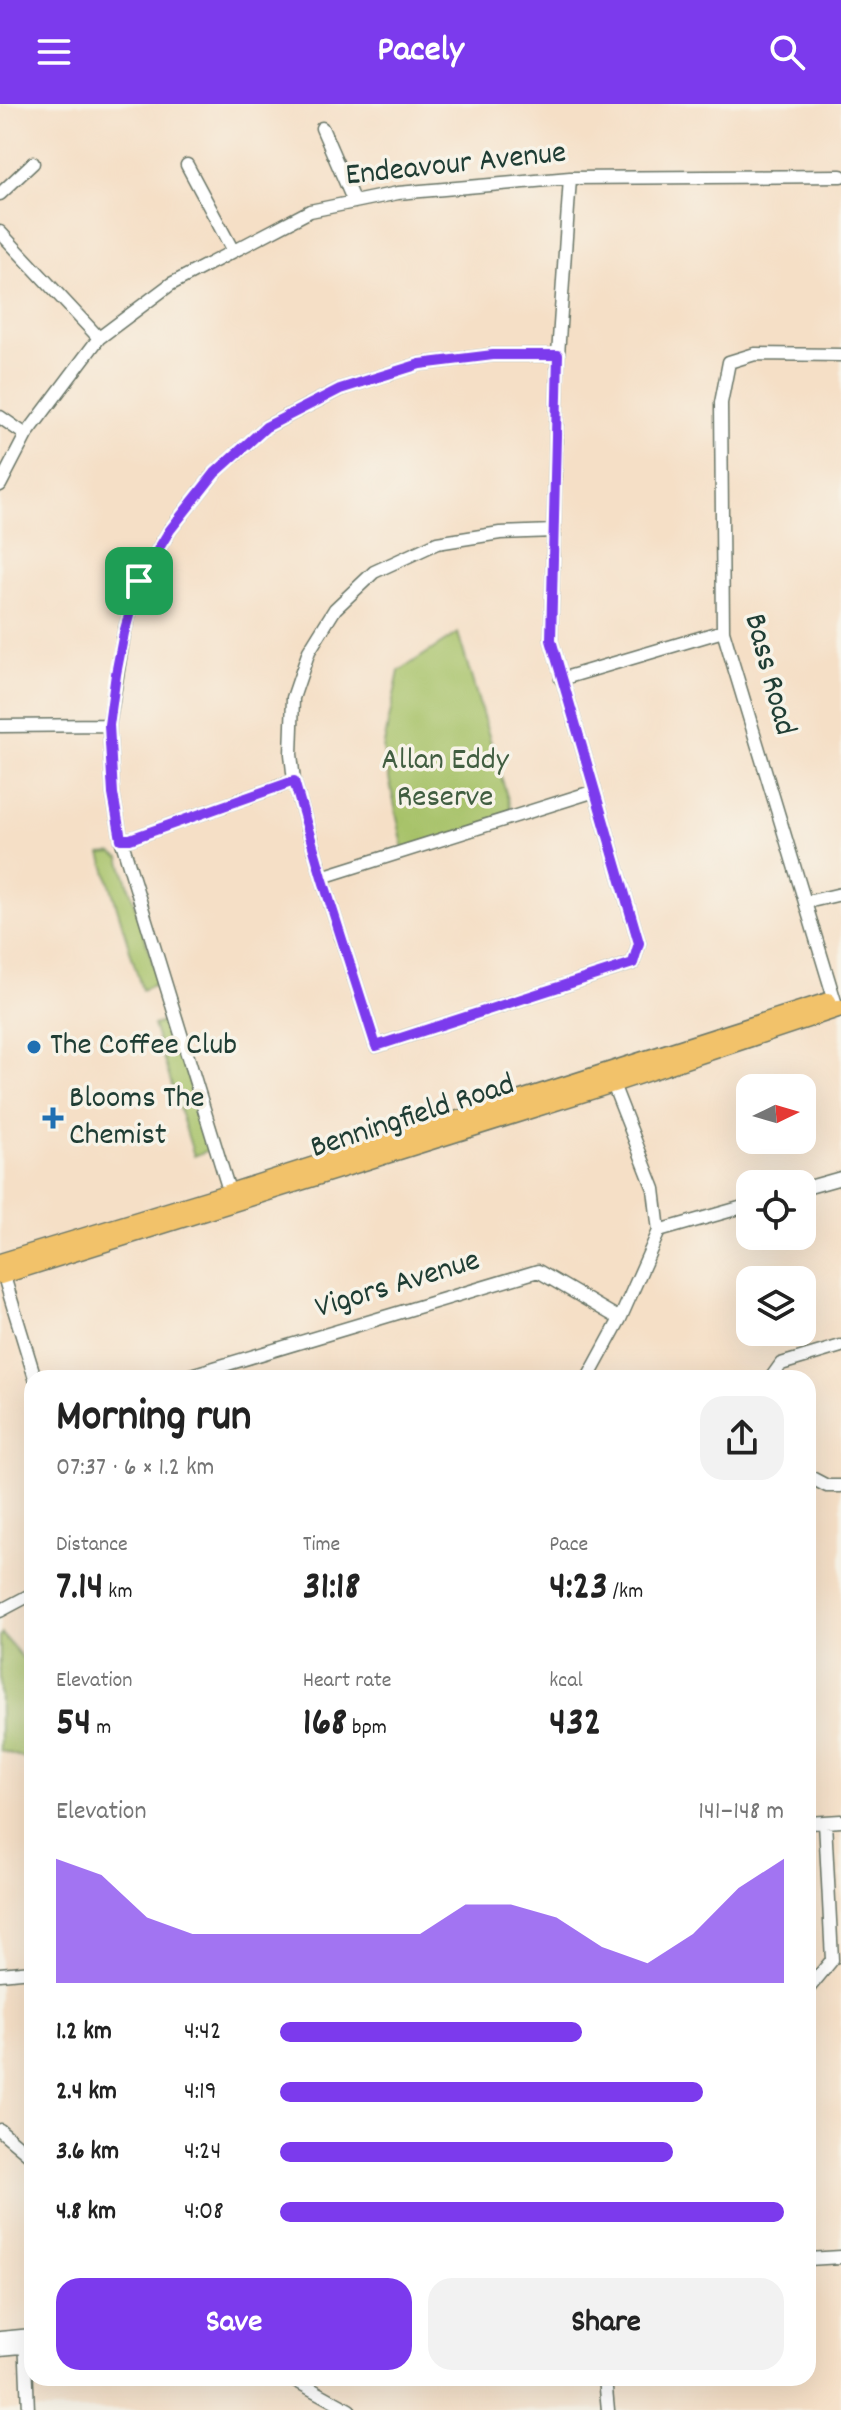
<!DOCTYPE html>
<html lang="en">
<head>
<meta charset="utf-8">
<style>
	:root { --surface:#fff; --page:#f2f2f2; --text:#222; --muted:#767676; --accent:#7c3aed }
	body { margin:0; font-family:Dekko,sans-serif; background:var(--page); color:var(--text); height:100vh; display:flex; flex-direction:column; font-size:30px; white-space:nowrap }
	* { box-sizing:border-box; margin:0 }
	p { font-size:26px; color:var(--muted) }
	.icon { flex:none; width:44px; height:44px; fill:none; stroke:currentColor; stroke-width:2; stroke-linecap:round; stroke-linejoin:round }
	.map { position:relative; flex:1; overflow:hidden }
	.drawer { position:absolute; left:24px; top:1266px; width:792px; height:1016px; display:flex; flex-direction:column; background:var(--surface); border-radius:24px; box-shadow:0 8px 32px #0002 }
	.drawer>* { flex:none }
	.needle { width:52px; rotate:85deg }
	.tools { position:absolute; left:736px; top:970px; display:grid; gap:16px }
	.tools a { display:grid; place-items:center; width:80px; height:80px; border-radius:16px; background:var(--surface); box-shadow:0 8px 32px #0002; font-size:40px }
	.pin { position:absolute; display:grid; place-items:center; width:68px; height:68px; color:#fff; margin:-34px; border-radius:16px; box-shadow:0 4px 12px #0006 }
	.round { display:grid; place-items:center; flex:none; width:84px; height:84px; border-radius:24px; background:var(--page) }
	.summary { display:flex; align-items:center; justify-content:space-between; height:136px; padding:0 32px }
	h1 { font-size:44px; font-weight:800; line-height:60px }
	.figures { display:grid; grid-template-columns:repeat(3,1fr); gap:12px; height:136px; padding:8px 32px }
	.figures div { display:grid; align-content:center }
	.figures b { font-size:40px; font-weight:800 }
	.figures small { font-size:22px; font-weight:400 }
	.figures p { font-size:22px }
	.chart { height:224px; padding:16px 32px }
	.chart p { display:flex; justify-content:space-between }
	.chart svg { width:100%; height:144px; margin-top:8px; fill:var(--accent); opacity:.7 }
	.cta { display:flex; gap:16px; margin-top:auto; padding:16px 32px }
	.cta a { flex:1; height:92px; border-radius:24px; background:var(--accent); color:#fff; font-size:32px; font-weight:800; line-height:92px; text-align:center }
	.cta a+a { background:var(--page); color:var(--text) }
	ul { padding:0 32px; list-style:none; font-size:26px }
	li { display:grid; grid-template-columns:128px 96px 1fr; align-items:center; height:60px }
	li i { height:20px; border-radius:10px; background:var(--accent) }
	header { display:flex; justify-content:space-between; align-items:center; height:104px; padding:0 32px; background:var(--accent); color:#fff; font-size:36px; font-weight:800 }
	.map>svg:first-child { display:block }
	.green { fill:#a7c269; stroke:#63804e; stroke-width:2 }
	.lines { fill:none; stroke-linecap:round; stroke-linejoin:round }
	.minor-casing { stroke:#6a7667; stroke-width:15 }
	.major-casing { stroke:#6a7667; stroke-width:19 }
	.minor { stroke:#fff; stroke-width:12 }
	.major { stroke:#f2c26a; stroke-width:16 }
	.route-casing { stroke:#fff; stroke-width:16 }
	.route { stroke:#7c3aed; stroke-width:10 }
	.poi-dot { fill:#1f6fb2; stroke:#f7f3e8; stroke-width:3 }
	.labels { text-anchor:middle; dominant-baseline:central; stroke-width:7; stroke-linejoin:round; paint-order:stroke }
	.street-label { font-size:32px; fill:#1f3d34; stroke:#f7f3e8 }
	.park-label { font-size:32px; fill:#415e41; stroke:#f7f3e8 }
	.poi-label { font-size:32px; fill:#1f3d34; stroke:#f7f3e8; text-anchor:start }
</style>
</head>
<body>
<header><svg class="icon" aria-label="menu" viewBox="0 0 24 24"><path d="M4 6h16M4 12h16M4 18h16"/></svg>Pacely<svg class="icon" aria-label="search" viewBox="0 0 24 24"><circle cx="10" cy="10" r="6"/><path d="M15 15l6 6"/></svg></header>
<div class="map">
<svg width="841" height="2306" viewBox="0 0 841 2306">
	<rect width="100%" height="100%" fill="#f7f3e8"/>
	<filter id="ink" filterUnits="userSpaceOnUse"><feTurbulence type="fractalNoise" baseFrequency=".0125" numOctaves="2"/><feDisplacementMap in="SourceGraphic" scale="16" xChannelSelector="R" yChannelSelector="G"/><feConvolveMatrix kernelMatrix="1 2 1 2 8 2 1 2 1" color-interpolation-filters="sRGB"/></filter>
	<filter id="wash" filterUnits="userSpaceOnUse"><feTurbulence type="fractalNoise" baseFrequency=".006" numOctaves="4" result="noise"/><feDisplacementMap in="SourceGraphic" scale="32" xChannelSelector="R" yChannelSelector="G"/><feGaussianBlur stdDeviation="1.8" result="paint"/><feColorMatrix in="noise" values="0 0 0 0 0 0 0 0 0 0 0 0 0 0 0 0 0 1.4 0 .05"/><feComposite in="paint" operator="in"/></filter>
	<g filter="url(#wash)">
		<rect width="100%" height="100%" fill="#f5dfc6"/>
		<path class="green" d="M 458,529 L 513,712 L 404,747 L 383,645 L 399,567 Z
			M 112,749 L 120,754 L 157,872 L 155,880 L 142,886 L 101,750 Z
			M 170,916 L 209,1041 L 209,1046 L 194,1052 L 153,921 Z
			M 2,1530 L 32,1565 L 32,1657 L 0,1646 L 0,1533 Z"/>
	</g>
	<g filter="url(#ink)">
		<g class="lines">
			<g class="minor-casing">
				<path id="minor" d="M 322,24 L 354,98
					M 187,61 L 233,147
					M 0,90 L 33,59
					M 0,128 L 99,234
					M 0,313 L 26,331
					M 0,381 L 26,331 L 99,234 L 171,180 L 310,107 L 398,89 L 570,74 L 841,72
					M 554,427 L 500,429 L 437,439 L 374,468 L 335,505 L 309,547 L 293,594 L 291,650 L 294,677 L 322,773 L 376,942 L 633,859 L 639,839 L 551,536 L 558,251 L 570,74
					M 561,575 L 723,527
					M 0,622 L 109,621
					M 121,735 L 130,735 L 294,677
					M 322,773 L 595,687
					M 807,798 L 841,790
					M 837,904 L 723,527 L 721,299 L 729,258 L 755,250 L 841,251
					M 802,1085 L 841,1074
					M 231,1093 L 121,735 L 113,690 L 109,621 L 124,529 L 139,477 L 170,426 L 215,369 L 266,323 L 340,285 L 420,260 L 493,251 L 558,251
					M 659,1127 L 750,1101
					M 2,1166 L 35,1274
					M 181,1274 L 538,1167 L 620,1215
					M 588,1274 L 620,1215 L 659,1127 L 654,1085 L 611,975
					M 771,1274 L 781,1260 L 841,1242
					M 808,1372 L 827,1382 L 841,1382
					M 0,1507 L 32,1490
					M 808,1719 L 841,1717
					M 0,1870 L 32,1867
					M 808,1885 L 832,1856 L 825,1718
					M 0,2026 L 32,2053
					M 808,2155 L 841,2153
					M 25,2232 L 28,2306
					M 0,2234 L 32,2231
					M 0,2245 L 32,2242
					M 291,2274 L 349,2306
					M 605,2274 L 608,2306"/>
			</g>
			<g class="major-casing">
				<path id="major" d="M 0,1158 L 230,1088 L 828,897
					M 0,1172 L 613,980 L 841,904"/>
			</g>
			<use href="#minor" class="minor"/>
			<use href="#major" class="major"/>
		</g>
	</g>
	<g class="lines" filter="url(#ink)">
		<g class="route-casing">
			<path id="route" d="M 493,251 L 558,251 L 551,536 L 639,839 L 633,859 L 376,942 L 322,773 L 294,677 L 130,735 L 121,735 L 113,690 L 109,621 L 116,570 L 124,529 L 139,477 L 170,426 L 215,369 L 266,323 L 340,285 L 420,260 Z"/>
		</g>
		<use href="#route" class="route"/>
	</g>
	<g class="poi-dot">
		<circle cx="34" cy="943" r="8"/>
		<path d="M49 1002h8v8h8v8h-8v8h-8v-8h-8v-8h8z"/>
	</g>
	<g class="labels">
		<g class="street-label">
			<text transform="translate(456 62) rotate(-6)">Endeavour Avenue</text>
			<text transform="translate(768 571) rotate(75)">Bass Road</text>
			<text transform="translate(413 1014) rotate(-18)">Benningfield Road</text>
			<text transform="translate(398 1182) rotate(-17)">Vigors Avenue</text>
		</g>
		<g class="park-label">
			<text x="445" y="658">Allan Eddy<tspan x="445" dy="37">Reserve</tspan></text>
		</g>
		<g class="poi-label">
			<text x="50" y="943">The Coffee Club</text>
			<text x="69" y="996">Blooms The<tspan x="69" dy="37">Chemist</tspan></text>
		</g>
	</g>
</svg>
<div class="tools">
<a><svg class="needle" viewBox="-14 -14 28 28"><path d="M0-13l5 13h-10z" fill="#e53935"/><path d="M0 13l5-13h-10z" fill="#767676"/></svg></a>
<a><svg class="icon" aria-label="locate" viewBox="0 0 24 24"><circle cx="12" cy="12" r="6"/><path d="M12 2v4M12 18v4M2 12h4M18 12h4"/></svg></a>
<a><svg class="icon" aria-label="layers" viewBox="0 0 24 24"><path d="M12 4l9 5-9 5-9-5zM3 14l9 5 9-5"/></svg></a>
</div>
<div class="pin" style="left:139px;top:477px;background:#1e9e55"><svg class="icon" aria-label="arrive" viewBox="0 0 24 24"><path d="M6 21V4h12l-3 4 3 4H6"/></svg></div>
<section class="drawer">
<div class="summary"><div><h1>Morning run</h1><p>07:37 · 6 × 1.2 km</p></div><a class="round"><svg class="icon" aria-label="share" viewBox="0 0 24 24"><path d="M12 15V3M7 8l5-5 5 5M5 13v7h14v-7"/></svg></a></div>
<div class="figures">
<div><p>Distance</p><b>7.14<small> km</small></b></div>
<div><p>Time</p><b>31:18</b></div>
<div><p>Pace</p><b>4:23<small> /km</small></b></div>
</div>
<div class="figures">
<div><p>Elevation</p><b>54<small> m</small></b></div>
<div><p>Heart rate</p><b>168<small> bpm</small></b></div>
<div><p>kcal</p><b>432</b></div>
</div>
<div class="chart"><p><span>Elevation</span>141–148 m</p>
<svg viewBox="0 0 160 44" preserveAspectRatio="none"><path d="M0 44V6L10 11L20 24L30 29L40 29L50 29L60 29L70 29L80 29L90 20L100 20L110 24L120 33L130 38L140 29L150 15L160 6V44z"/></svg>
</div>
<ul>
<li><b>1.2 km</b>4:42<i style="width:60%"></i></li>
<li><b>2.4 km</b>4:19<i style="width:84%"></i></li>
<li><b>3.6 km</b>4:24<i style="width:78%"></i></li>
<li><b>4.8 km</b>4:08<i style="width:100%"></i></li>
</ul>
<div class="cta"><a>Save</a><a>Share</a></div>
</section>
</div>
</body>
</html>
